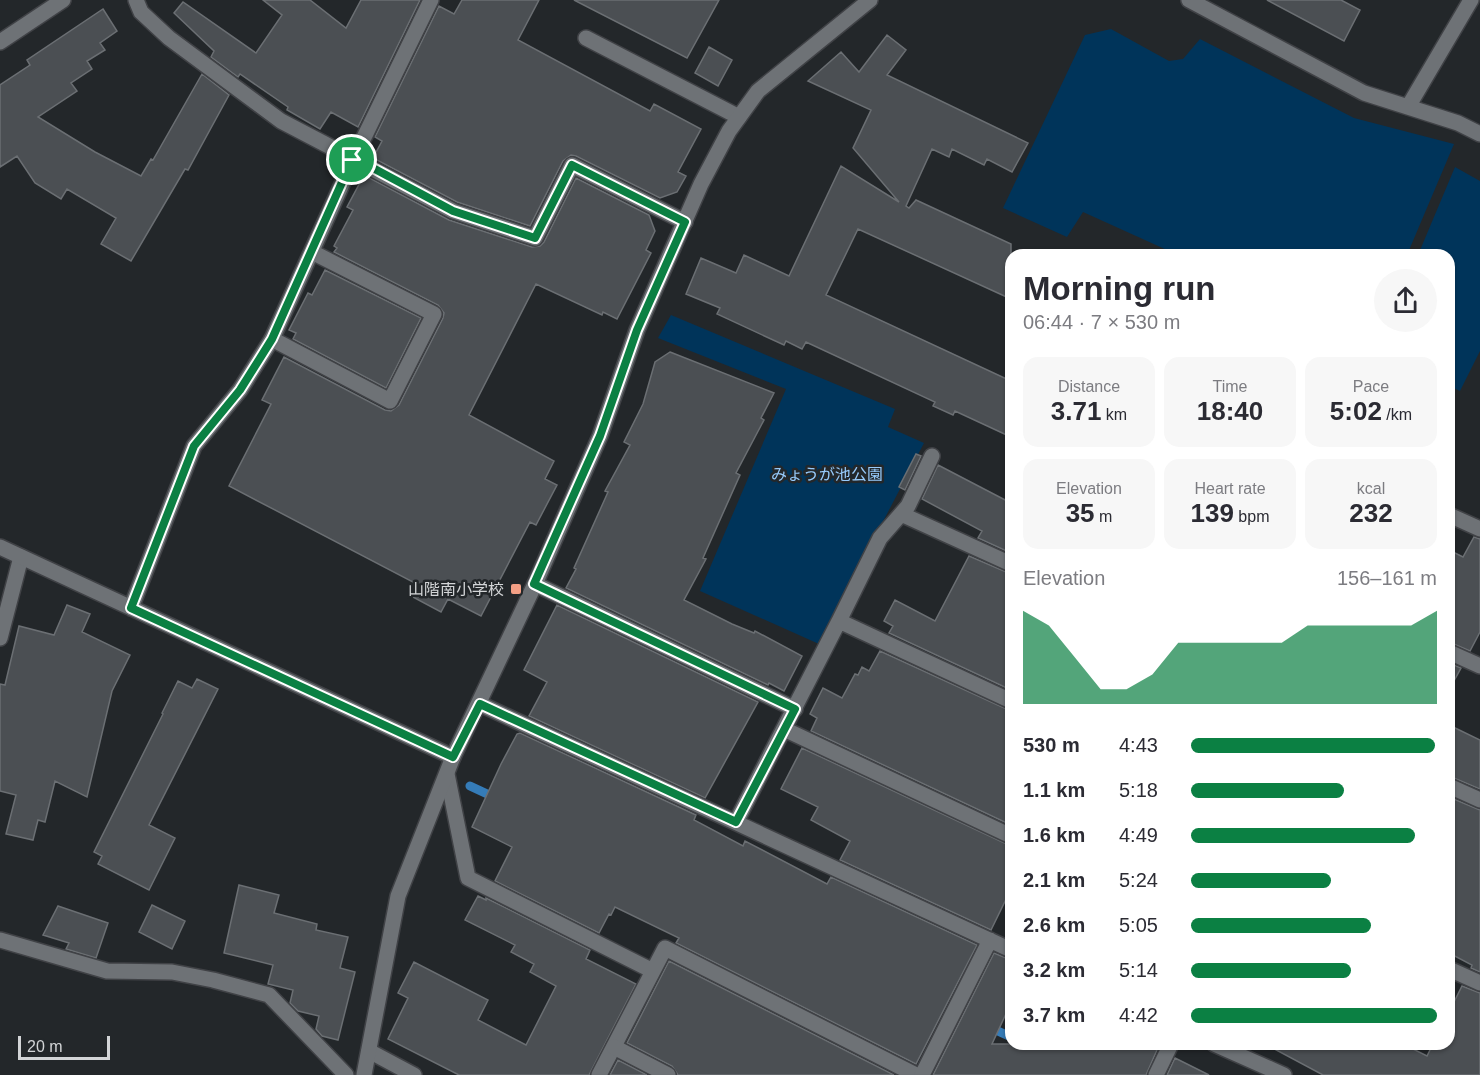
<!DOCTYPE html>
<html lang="en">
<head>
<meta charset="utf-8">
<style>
	:root { --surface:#fff; --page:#f7f7f7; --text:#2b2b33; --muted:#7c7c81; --accent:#0b8043 }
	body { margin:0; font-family:Helvetica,"Noto Sans JP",sans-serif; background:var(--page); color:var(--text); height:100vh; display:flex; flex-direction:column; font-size:22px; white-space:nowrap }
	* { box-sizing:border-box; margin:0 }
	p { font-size:20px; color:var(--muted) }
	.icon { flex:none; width:33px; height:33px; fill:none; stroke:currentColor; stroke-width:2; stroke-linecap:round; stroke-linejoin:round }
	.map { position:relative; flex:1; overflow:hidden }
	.side { position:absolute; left:1005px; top:249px; width:450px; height:801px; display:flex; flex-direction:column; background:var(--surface); border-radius:18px; box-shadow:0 2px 4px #0004 }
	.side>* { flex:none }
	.scale { position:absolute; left:18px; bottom:15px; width:92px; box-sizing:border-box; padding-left:6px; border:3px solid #d3d5d7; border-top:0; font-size:16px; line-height:21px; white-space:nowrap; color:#d3d5d7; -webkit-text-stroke:4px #23272a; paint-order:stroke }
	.pin { position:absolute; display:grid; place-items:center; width:51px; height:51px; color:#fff; margin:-26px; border:3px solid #fff; border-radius:50%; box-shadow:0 2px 6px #0007 }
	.round { display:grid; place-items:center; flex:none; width:63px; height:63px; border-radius:32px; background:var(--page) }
	.headline { display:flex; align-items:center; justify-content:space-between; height:102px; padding:0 18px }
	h1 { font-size:33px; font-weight:600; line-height:45px }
	.metrics { display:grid; grid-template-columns:repeat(3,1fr); gap:9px; height:102px; padding:6px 18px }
	.metrics div { display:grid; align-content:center; border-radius:15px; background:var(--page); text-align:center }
	.metrics b { font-size:26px; font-weight:600 }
	.metrics small { font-size:16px; font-weight:400 }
	.metrics p { font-size:16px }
	.chart { height:168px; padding:12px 18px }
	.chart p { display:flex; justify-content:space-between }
	.chart svg { width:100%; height:108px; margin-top:6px; fill:var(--accent); opacity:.7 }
	ul { padding:0 18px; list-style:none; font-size:20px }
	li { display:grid; grid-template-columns:96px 72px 1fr; align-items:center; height:45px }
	li i { height:15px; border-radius:8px; background:var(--accent) }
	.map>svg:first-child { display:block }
	.green { fill:#00345a }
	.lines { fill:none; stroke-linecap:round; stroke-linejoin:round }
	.stream { stroke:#357cb8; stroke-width:9 }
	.building { fill:#4b4f53; stroke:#6b6f73; stroke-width:1.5 }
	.lane-casing { stroke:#404246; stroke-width:18 }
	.street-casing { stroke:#404246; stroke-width:18 }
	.secondary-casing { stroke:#404246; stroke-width:18 }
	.lane { stroke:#6e7276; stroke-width:15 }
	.street { stroke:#6e7276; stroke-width:15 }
	.secondary { stroke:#6e7276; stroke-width:15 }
	.route-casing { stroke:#fff; stroke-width:12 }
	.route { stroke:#0b8043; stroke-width:8 }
	.poi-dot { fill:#f39f85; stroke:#23272a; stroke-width:2 }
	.labels { text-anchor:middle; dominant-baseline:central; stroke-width:5; stroke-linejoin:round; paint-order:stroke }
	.park-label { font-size:16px; fill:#97cbfc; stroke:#23272a }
	.poi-label { font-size:16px; fill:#d3d5d7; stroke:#23272a; text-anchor:end }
</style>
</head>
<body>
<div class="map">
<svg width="1480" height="1075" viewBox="0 0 1480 1075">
	<rect width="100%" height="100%" fill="#23272a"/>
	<path class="green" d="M 1111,29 L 1169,61 L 1183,59 L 1200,39 L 1354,118 L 1454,144 L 1407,255 L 1178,255 L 1083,212 L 1067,237 L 1003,208 L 1085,35 Z
		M 1455,167 L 1480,181 L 1480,351 L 1460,391 L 1449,386 L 1449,255 L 1418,255 Z
		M 671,315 L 895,409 L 888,427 L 924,443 L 819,644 L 700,591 L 786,389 L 658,338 Z"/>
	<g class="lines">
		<path class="stream" d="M 470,786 L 498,799
			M 989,1027 L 1011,1037"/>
	</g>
	<path class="building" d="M 263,0 L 310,0 L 346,28 L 361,0 L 420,0 L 358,127 L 331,112 L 320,129 L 287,110 L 288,107 L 240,74 L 238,77 L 211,57 L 214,51 L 174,13 L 183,2 L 256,53 L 282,15 Z
		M 462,0 L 539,0 L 518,40 L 650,111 L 654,104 L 701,129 L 678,172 L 686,176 L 677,192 L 660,198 L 576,156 L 571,155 L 563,161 L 530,226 L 457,202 L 373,158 L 382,141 L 375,137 L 439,6 L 454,14 Z
		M 574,0 L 719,0 L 687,58 Z
		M 1267,0 L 1341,0 L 1360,10 L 1344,41 Z
		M 103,9 L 117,31 L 100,43 L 105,50 L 87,61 L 92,69 L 71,83 L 77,91 L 38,117 L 95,152 L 141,176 L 151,159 L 153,160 L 202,74 L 229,95 L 188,170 L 185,169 L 131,261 L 101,244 L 116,218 L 67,189 L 61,199 L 35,183 L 17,156 L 0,167 L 0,85 L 30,65 L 27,60 Z
		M 887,35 L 906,50 L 887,75 L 1028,143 L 1012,172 L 987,159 L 984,165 L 952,149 L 949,157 L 932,149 L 906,206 L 909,208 L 916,200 L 1011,244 L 1011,299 L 858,229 L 826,295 L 1011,381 L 1011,437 L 955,411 L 953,415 L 933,406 L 935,402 L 806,342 L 802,349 L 786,341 L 784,345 L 717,314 L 720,308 L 686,294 L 701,258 L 736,273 L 744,255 L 789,276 L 841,166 L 899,202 L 853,148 L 871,110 L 808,81 L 841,52 L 859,72 Z
		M 709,47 L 732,60 L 718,86 L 695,73 Z
		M 364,175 L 449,220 L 532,247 L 540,246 L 544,242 L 576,178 L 649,215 L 655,231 L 646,250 L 651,253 L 617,319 L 603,312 L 602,315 L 536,284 L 469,415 L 554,461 L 545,479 L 557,485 L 536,525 L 530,522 L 481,616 L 448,599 L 441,612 L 409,595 L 415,583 L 229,486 L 271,404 L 262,400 L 284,357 L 385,410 L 391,411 L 399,405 L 443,318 L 444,313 L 438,305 L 334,252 L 337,248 L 334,246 L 353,210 L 347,207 Z
		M 325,270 L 421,318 L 386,388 L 293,339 L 296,333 L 289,330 L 308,293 L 312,295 Z
		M 670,352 L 774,393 L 761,418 L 764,420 L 736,473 L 740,475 L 703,558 L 706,559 L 684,600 L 732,624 L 754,633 L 755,631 L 802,656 L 784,691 L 769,683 L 768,685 L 566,588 L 576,569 L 574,568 L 608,492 L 605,491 L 630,445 L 624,442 L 643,404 L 655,362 Z
		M 916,454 L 921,456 L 905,490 L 899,487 Z
		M 938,465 L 1011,503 L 1011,553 L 978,538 L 982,531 L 922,499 Z
		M 1474,537 L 1480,539 L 1480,632 L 1470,651 L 1449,642 L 1449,550 L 1463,557 Z
		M 969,556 L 1011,574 L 1011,690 L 889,633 L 893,626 L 884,621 L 895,600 L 935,621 Z
		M 67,605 L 90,614 L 82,632 L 130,655 L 112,691 L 87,797 L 55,781 L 45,822 L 38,820 L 33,840 L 6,834 L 16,795 L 0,791 L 0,684 L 5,685 L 19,626 L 54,635 Z
		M 557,605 L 758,702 L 705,798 L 529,716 L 547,682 L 524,670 Z
		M 880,651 L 1011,711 L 1011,825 L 811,731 L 817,718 L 810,714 L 823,688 L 842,698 L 855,674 L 858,675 L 862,667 L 869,671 Z
		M 1449,663 L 1461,668 L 1449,690 Z
		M 197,679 L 218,689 L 149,825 L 175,838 L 149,890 L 98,864 L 102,856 L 94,852 L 163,714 L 162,713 L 178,681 L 192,688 Z
		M 1449,725 L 1480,740 L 1480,789 L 1449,776 Z
		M 520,733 L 696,815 L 694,820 L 743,846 L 745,841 L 827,884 L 831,877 L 977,945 L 916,1064 L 676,943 L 679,938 L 615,907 L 611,915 L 609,914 L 599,933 L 495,881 L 512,847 L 472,827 L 501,764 L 517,734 Z
		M 802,748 L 1011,846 L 1011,889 L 991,930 L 840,860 L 850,841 L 811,820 L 818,807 L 781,789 Z
		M 1449,797 L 1480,810 L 1480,972 L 1471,968 L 1472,965 L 1449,953 Z
		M 239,885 L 279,895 L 274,913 L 317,924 L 316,930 L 348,937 L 340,968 L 355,972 L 338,1040 L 322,1036 L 316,1029 L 319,1016 L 298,1011 L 290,1003 L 293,990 L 268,984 L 273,965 L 224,953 Z
		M 478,896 L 486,900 L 486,898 L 590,950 L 586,959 L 636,984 L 589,1075 L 459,1075 L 388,1039 L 408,998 L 398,993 L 414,962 L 488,1000 L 478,1020 L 526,1045 L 556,986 L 530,972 L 534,964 L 511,952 L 515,945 L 465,920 Z
		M 152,905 L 185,921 L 172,949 L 139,932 Z
		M 58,906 L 108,923 L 96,958 L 66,949 L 69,943 L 43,935 Z
		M 994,953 L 1011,960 L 1011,1003 L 992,1044 L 1146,1044 L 1157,1050 L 1146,1075 L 933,1075 Z
		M 669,961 L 894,1075 L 678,1075 L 672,1066 L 627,1043 Z
		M 1462,986 L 1480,993 L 1480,1075 L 1323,1075 L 1265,1044 L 1403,1044 L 1427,1056 L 1433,1044 L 1449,1044 L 1449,1012 Z
		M 1175,1058 L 1209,1075 L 1167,1075 Z
		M 618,1060 L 647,1075 L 610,1075 Z"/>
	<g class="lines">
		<g class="lane-casing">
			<path id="lane" d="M 136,0 L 141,12 L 169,38 L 281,121 L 453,211 L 535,238 L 572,165 L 685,222
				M 272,339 L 390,401 L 434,314 L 312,252
				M 535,584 L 795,709
				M 0,638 L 21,557
				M 447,774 L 468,878 L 653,971
				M 599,1075 L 665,948 L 916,1075"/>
		</g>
		<g class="street-casing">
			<path id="street" d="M 1189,0 L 1364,93 L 1458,123 L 1480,134
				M 586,38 L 739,117
				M 0,42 L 63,0
				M 1408,107 L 1471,0
				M 901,514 L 1011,564
				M 1449,515 L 1480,529
				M 0,547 L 453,757
				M 131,608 L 194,446 L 240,390 L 272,339 L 353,160 L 431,0
				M 839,621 L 880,538 L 908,506 L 932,456
				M 1449,652 L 1480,666
				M 480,704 L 1011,950
				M 784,729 L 1011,836
				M 1449,786 L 1480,800
				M 736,822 L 839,621 L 1011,701
				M 0,940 L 107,971 L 172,972 L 213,980 L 269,995 L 346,1075
				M 1449,969 L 1480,983
				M 1214,1044 L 1284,1075
				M 614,1047 L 668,1075
				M 369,1051 L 414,1075
				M 922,1075 L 990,940
				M 1156,1075 L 1171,1044"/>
		</g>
		<g class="secondary-casing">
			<path id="secondary" d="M 364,1075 L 398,896 L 453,757 L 535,584 L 600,436 L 637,330 L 701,184 L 729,131 L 758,91 L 870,0"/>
		</g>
		<use href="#lane" class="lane"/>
		<use href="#street" class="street"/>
		<use href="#secondary" class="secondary"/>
	</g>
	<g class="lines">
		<g class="route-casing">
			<path id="route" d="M 352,160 L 373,168 L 453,211 L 535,238 L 572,165 L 685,222 L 637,330 L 600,436 L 534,584 L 795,709 L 736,822 L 480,704 L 453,757 L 131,608 L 194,446 L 240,390 L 272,339 Z"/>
		</g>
		<use href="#route" class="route"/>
	</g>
	<rect class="poi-dot" x="510" y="583" width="12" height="12" rx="3"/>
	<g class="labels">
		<g class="park-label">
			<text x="827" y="474">みょうが池公園</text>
		</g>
		<g class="poi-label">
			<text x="504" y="589">山階南小学校</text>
		</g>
	</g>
</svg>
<div class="scale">20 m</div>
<div class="pin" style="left:352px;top:160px;background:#1e9e55"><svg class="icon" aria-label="arrive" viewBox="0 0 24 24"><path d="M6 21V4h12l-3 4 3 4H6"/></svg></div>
<section class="side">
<div class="headline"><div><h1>Morning run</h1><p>06:44 · 7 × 530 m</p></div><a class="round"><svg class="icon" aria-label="share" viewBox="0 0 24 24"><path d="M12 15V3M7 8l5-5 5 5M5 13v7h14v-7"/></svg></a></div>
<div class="metrics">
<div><p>Distance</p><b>3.71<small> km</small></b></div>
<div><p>Time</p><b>18:40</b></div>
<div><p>Pace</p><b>5:02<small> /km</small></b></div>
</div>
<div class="metrics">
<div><p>Elevation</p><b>35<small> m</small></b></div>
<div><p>Heart rate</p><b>139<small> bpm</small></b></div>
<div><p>kcal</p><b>232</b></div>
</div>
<div class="chart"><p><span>Elevation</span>156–161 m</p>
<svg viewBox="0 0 160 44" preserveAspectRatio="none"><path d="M0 44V6L10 12L20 25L30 38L40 38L50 32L60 19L70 19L80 19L90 19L100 19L110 12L120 12L130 12L140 12L150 12L160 6V44z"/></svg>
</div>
<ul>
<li><b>530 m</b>4:43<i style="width:99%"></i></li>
<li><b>1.1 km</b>5:18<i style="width:62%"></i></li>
<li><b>1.6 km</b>4:49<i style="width:91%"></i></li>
<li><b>2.1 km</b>5:24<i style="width:57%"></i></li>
<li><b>2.6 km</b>5:05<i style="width:73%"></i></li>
<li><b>3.2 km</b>5:14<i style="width:65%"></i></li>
<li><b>3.7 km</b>4:42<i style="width:100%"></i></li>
</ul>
</section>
</div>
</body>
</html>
